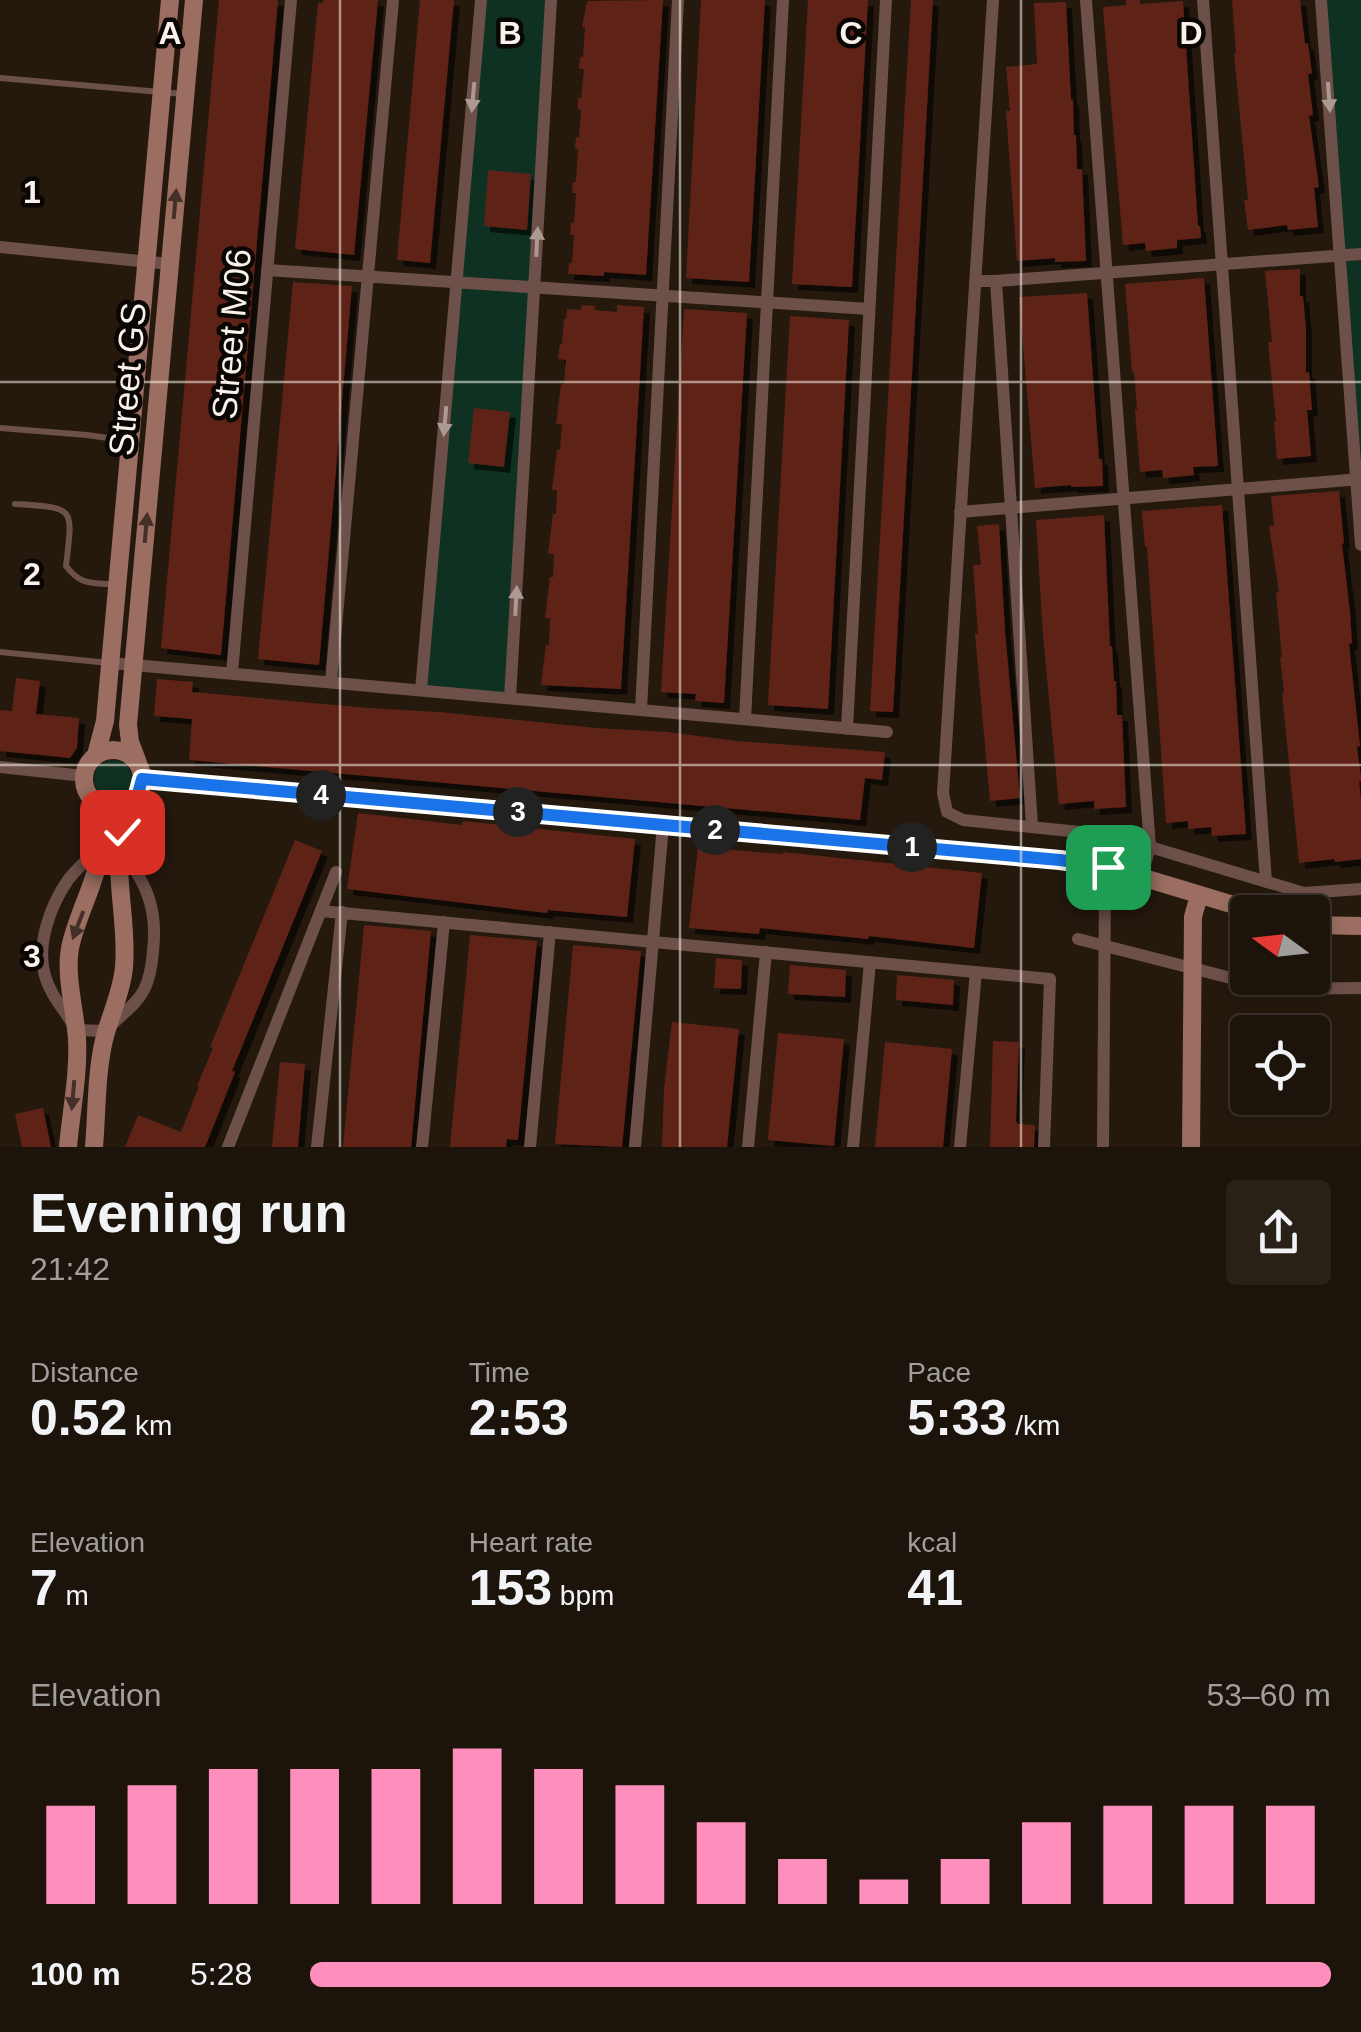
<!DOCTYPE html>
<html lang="en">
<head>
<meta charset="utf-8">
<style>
	:root { --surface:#1c130a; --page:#292018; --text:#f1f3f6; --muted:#a09e9c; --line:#3a322b; --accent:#fe8ebb }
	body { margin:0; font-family:Arial,sans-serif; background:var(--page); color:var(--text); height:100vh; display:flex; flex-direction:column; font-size:38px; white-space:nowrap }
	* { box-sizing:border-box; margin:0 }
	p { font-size:32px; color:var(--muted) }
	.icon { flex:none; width:55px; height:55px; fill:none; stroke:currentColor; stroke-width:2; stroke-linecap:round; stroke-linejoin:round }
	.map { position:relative; height:1147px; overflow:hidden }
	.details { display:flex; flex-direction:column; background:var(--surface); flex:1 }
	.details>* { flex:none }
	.needle { width:65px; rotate:285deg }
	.buttons { position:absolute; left:1230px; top:895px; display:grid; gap:20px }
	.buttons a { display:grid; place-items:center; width:100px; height:100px; border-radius:10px; background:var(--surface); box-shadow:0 5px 15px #0003,0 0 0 2px var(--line); font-size:50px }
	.pin { position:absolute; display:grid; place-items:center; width:85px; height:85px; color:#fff; margin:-42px; border-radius:20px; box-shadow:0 5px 15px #0006 }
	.km { position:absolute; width:50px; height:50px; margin:-25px; border-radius:50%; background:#222; color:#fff; font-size:28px; line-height:50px; text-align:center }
	.round { display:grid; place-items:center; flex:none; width:105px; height:105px; border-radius:10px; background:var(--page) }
	.summary { display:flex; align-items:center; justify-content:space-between; height:170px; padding:0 30px }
	h1 { font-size:55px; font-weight:600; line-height:75px }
	.metrics { display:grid; grid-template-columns:repeat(3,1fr); gap:15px; height:170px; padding:10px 30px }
	.metrics div { display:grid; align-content:center }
	.metrics b { font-size:50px; font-weight:600 }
	.metrics small { font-size:28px; font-weight:400 }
	.metrics p { font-size:28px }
	.chart { height:280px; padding:20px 30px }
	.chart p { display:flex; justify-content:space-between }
	.chart svg { width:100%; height:180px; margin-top:10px; stroke:var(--accent); stroke-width:6 }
	ul { padding:0 30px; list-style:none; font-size:32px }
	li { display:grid; grid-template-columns:160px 120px 1fr; align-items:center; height:75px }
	li i { height:25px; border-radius:12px; background:var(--accent) }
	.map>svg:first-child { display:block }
	.green { fill:#0e3122 }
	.building { fill:#5e2316; filter:url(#shadow) }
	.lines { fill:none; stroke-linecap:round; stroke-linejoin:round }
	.lane { stroke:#6d5049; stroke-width:6 }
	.street { stroke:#6d5049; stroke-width:12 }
	.secondary { stroke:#9b6e61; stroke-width:18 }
	.oneway { fill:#ac9991 }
	.oneway2 { fill:#443029 }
	.route-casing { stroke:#fff; stroke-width:20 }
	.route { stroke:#1a73e8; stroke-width:12 }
	.grid { fill:none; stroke:#faf2ea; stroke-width:2.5; stroke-opacity:0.55 }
	.labels { text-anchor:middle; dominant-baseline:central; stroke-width:9; stroke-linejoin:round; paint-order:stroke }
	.street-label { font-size:35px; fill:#faf2ea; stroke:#0a0603 }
	.grid-label { font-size:32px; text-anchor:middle; font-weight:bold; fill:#faf2ea; stroke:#0a0603; stroke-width:9; stroke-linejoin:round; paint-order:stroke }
</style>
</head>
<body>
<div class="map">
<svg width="1361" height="1147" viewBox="0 0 1361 1147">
	<defs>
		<filter id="shadow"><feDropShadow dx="6" dy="6" stdDeviation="0" flood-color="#0009"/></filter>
	</defs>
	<rect width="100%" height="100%" fill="#25190e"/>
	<path class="green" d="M 481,0 L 551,0 L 510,698 L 421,690 Z
		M 1321,0 L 1361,0 L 1361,545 Z
		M94 779a19 19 0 1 1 38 0a19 19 0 1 1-38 0Z"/>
	<path class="building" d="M 219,0 L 278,0 L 221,655 L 161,648 Z
		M 323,0 L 378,0 L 354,255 L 295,249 L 318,3 L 323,3 Z
		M 420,0 L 454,0 L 430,263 L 397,260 Z
		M 663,0 L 646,275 L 604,272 L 604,276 L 568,274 L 569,263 L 572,263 L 574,235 L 570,235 L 571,223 L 574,223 L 576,193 L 572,193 L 573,182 L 576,182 L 578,149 L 575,149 L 576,137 L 579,138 L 581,110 L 578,109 L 578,98 L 581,98 L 584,69 L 579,69 L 580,57 L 583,57 L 585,27 L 582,27 L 587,1 Z
		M 701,0 L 765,0 L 749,282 L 686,278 Z
		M 808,0 L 868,0 L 852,287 L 792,284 Z
		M 911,0 L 933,0 L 893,712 L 870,711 Z
		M 1126,0 L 1140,0 L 1140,4 L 1183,1 L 1198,226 L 1200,226 L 1201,238 L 1177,240 L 1177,248 L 1146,251 L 1145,243 L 1123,245 L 1103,7 L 1126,5 Z
		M 1232,0 L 1300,0 L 1305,44 L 1308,43 L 1312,73 L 1308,74 L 1313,115 L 1309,116 L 1319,187 L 1314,188 L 1318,227 L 1288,230 L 1287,225 L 1248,230 L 1244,200 L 1248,200 L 1234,53 L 1236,53 Z
		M 1066,2 L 1071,100 L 1073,99 L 1074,135 L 1076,135 L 1077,169 L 1082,169 L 1086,261 L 1055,262 L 1055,258 L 1017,261 L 1006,111 L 1010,111 L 1006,67 L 1037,64 L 1034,3 Z
		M 488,170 L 531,174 L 527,230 L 484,226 Z
		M 1300,269 L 1300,296 L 1303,296 L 1306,329 L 1306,373 L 1309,372 L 1312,410 L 1307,410 L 1311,456 L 1277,459 L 1274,422 L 1276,422 L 1268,342 L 1272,342 L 1265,271 Z
		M 1204,278 L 1218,466 L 1193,467 L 1194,475 L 1176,477 L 1163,478 L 1162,470 L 1140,472 L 1135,410 L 1137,410 L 1134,372 L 1132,372 L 1125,284 Z
		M 293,282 L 352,286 L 319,665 L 258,659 Z
		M 1087,293 L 1099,459 L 1102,459 L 1103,486 L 1071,487 L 1071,485 L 1035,488 L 1019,297 Z
		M 582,305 L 595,306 L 595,310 L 617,312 L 617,305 L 644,307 L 621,689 L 541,685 L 546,645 L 549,645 L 550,618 L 545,618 L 550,577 L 553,577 L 554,554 L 548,554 L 553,514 L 556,514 L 557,490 L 552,490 L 557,450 L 560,450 L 562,424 L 556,424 L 561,384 L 564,384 L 566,360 L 558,359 L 560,344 L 562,344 L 564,319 L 566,319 L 567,309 L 581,310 Z
		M 684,309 L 747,313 L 724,703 L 695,701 L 696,694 L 661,692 Z
		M 790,316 L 849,320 L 828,709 L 768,705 Z
		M 474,408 L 510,412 L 504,467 L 468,463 Z
		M 1339,491 L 1344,543 L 1342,544 L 1350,612 L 1352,643 L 1349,644 L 1360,746 L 1357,747 L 1361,777 L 1361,781 L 1359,781 L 1361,802 L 1361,859 L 1335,862 L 1334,859 L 1299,863 L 1282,693 L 1284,692 L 1280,657 L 1282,657 L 1276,593 L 1279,592 L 1269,526 L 1274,526 L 1271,496 Z
		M 1222,505 L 1246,834 L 1212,836 L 1211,827 L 1188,829 L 1188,821 L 1166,823 L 1147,547 L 1145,547 L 1142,511 Z
		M 1104,515 L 1110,646 L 1112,646 L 1114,681 L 1116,681 L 1117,715 L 1122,715 L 1126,807 L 1094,809 L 1094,801 L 1059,804 L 1043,636 L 1036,520 Z
		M 999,524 L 1005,631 L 1020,798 L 990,801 L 975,634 L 978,634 L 973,565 L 981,565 L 977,526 Z
		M 16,678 L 40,681 L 36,714 L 79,718 L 77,748 L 70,758 L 0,751 L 0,710 L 12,711 Z
		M 157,679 L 193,682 L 192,692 L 368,708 L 439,712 L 596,728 L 667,732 L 737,741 L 885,752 L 882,780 L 865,778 L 860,820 L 189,760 L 192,719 L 154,716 Z
		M 358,813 L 462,825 L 463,821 L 635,839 L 627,917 L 548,910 L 547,913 L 347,889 Z
		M 295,840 L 322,851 L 232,1071 L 235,1072 L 205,1147 L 125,1147 L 138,1115 L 181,1132 L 199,1086 L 197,1086 L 213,1048 L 210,1047 Z
		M 698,847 L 783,854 L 783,852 L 982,873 L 974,948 L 869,936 L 868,939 L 760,928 L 759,934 L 689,928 Z
		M 364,925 L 431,931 L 411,1147 L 343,1147 Z
		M 470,935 L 537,941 L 518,1140 L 507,1139 L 506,1147 L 450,1147 Z
		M 573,945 L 641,951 L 622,1147 L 555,1144 Z
		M 716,958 L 742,960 L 741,989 L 714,988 Z
		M 790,965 L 846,970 L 845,997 L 788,994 Z
		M 897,975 L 954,980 L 953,1005 L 896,1000 Z
		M 672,1022 L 739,1029 L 727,1147 L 662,1147 L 664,1089 Z
		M 778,1033 L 844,1039 L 834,1146 L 768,1140 Z
		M 993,1041 L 1019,1042 L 1016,1121 L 1018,1124 L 1035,1125 L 1034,1147 L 990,1147 Z
		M 885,1042 L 952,1049 L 943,1147 L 875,1147 Z
		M 280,1062 L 305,1064 L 298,1147 L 272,1147 Z
		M 43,1108 L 51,1147 L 22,1147 L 15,1114 Z"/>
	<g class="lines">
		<path class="lane" d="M 0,78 L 183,94
			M 0,428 L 87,435 L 129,441
			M 15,504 C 76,508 73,506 66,566 C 81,586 92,582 115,585
			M 0,652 L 109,663"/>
		<path class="street" d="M 993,0 L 943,793 L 947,812 L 963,820 L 1099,834 L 1150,847 L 1304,893 L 1361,889
			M 1086,0 L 1150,847 L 1141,878
			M 1203,0 L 1266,882
			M 1321,0 L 1361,545
			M 0,247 L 170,264
			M 267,270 L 869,309
			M 975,281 L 996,281 L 1032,826
			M 996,281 L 1361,254
			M 960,512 L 1361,479
			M 111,663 L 887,732
			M 232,673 L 291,0
			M 331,682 L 393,0
			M 421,690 L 481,0
			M 510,698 L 551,0
			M 641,710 L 678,0
			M 745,719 L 783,0
			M 847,729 L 886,0
			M 0,767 L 84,776
			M 101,847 L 120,848 C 146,883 158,907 153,951 C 152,964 150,978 144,990 C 135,1007 118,1016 106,1031 L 76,1030 C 66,1011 51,997 45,976 C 36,945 50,906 68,880 C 77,868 90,857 101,847 Z
			M 321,911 L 1050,979 L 1044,1147
			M 1078,939 L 1274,989 L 1361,988
			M 228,1147 L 336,872
			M 317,1147 L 342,912
			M 422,1147 L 444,922
			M 530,1147 L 550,932
			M 635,1147 L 663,825
			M 748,1147 L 766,952
			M 853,1147 L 870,962
			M 960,1147 L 976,972
			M 1103,1147 L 1105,885 L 1108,867"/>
		<path class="secondary" d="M84 779a29 29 0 1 1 58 0a29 29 0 1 1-58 0Z
			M 96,755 L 105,721 L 170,0
			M 138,763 L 130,742 L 128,725 L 194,0
			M 142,779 L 1060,860 L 1108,867 L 1257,912
			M 1312,925 L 1361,926
			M 68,1147 C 71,1112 79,1074 77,1039 C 75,1009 65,977 70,948 C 79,902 120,846 94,801
			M 94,1147 C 97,1112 96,1074 104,1040 C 110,1015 122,992 124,967 C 129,912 105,852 132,800
			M 1191,1147 L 1193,917 L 1199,895"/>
	</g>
	<defs><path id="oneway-solid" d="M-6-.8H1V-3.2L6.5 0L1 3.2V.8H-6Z" transform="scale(2.5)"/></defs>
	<g class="oneway">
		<use href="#oneway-solid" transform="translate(473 97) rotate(95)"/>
		<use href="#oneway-solid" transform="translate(1329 97) rotate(86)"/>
		<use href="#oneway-solid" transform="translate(537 242) rotate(-87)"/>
		<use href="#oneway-solid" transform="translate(445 421) rotate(95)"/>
		<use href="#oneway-solid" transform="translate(516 601) rotate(-87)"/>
	</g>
	<g class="oneway2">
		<use href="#oneway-solid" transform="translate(175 204) rotate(-85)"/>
		<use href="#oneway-solid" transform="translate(146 528) rotate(-85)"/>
		<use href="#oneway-solid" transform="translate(78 925) rotate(111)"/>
		<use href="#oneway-solid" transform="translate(73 1095) rotate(95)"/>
	</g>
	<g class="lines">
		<g class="route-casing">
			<path id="route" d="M 122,832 L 124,815 L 138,794 L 142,779 L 1060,860 L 1108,867"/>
		</g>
		<use href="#route" class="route"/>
	</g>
	<path class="grid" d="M 340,0 L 340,1147M 680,0 L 680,1147M 1021,0 L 1021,1147M 0,382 L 1361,382M 0,765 L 1361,765"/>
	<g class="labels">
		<g class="street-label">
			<text transform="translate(231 334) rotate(-85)">Street M06</text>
			<text transform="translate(127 379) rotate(-85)">Street GS</text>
		</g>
	</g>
	<g class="grid-label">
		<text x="170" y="44">A</text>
		<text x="510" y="44">B</text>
		<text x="851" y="44">C</text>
		<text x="1191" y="44">D</text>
		<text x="32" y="203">1</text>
		<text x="32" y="585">2</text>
		<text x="32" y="967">3</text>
	</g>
</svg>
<div class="buttons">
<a><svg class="needle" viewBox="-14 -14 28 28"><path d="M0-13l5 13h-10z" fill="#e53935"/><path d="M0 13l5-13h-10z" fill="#a09e9c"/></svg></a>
<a><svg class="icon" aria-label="locate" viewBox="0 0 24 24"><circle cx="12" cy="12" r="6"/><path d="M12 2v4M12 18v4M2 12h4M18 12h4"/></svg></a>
</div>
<div class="pin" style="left:1108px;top:867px;background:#1e9e55"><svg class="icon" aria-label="arrive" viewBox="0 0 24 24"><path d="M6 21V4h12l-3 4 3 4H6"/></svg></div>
<div class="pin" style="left:122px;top:832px;background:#d93025"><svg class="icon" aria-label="check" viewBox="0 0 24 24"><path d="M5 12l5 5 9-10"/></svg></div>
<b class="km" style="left:912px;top:847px">1</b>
<b class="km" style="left:715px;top:830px">2</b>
<b class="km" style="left:518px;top:812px">3</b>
<b class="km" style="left:321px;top:795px">4</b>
</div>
<section class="details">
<div class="summary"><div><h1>Evening run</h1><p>21:42</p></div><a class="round"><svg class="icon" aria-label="share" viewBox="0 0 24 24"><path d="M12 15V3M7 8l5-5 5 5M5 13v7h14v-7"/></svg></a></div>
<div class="metrics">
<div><p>Distance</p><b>0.52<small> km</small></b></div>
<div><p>Time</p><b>2:53</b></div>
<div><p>Pace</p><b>5:33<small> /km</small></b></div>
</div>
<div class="metrics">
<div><p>Elevation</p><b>7<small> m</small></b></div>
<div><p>Heart rate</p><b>153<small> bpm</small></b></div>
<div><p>kcal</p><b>41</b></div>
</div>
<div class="chart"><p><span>Elevation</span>53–60 m</p>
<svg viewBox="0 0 160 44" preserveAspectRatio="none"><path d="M5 44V20M15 44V15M25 44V11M35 44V11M45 44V11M55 44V6M65 44V11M75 44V15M85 44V24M95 44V33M105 44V38M115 44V33M125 44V24M135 44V20M145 44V20M155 44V20"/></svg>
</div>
<ul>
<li><b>100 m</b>5:28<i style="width:100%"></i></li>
</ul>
</section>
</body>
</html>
